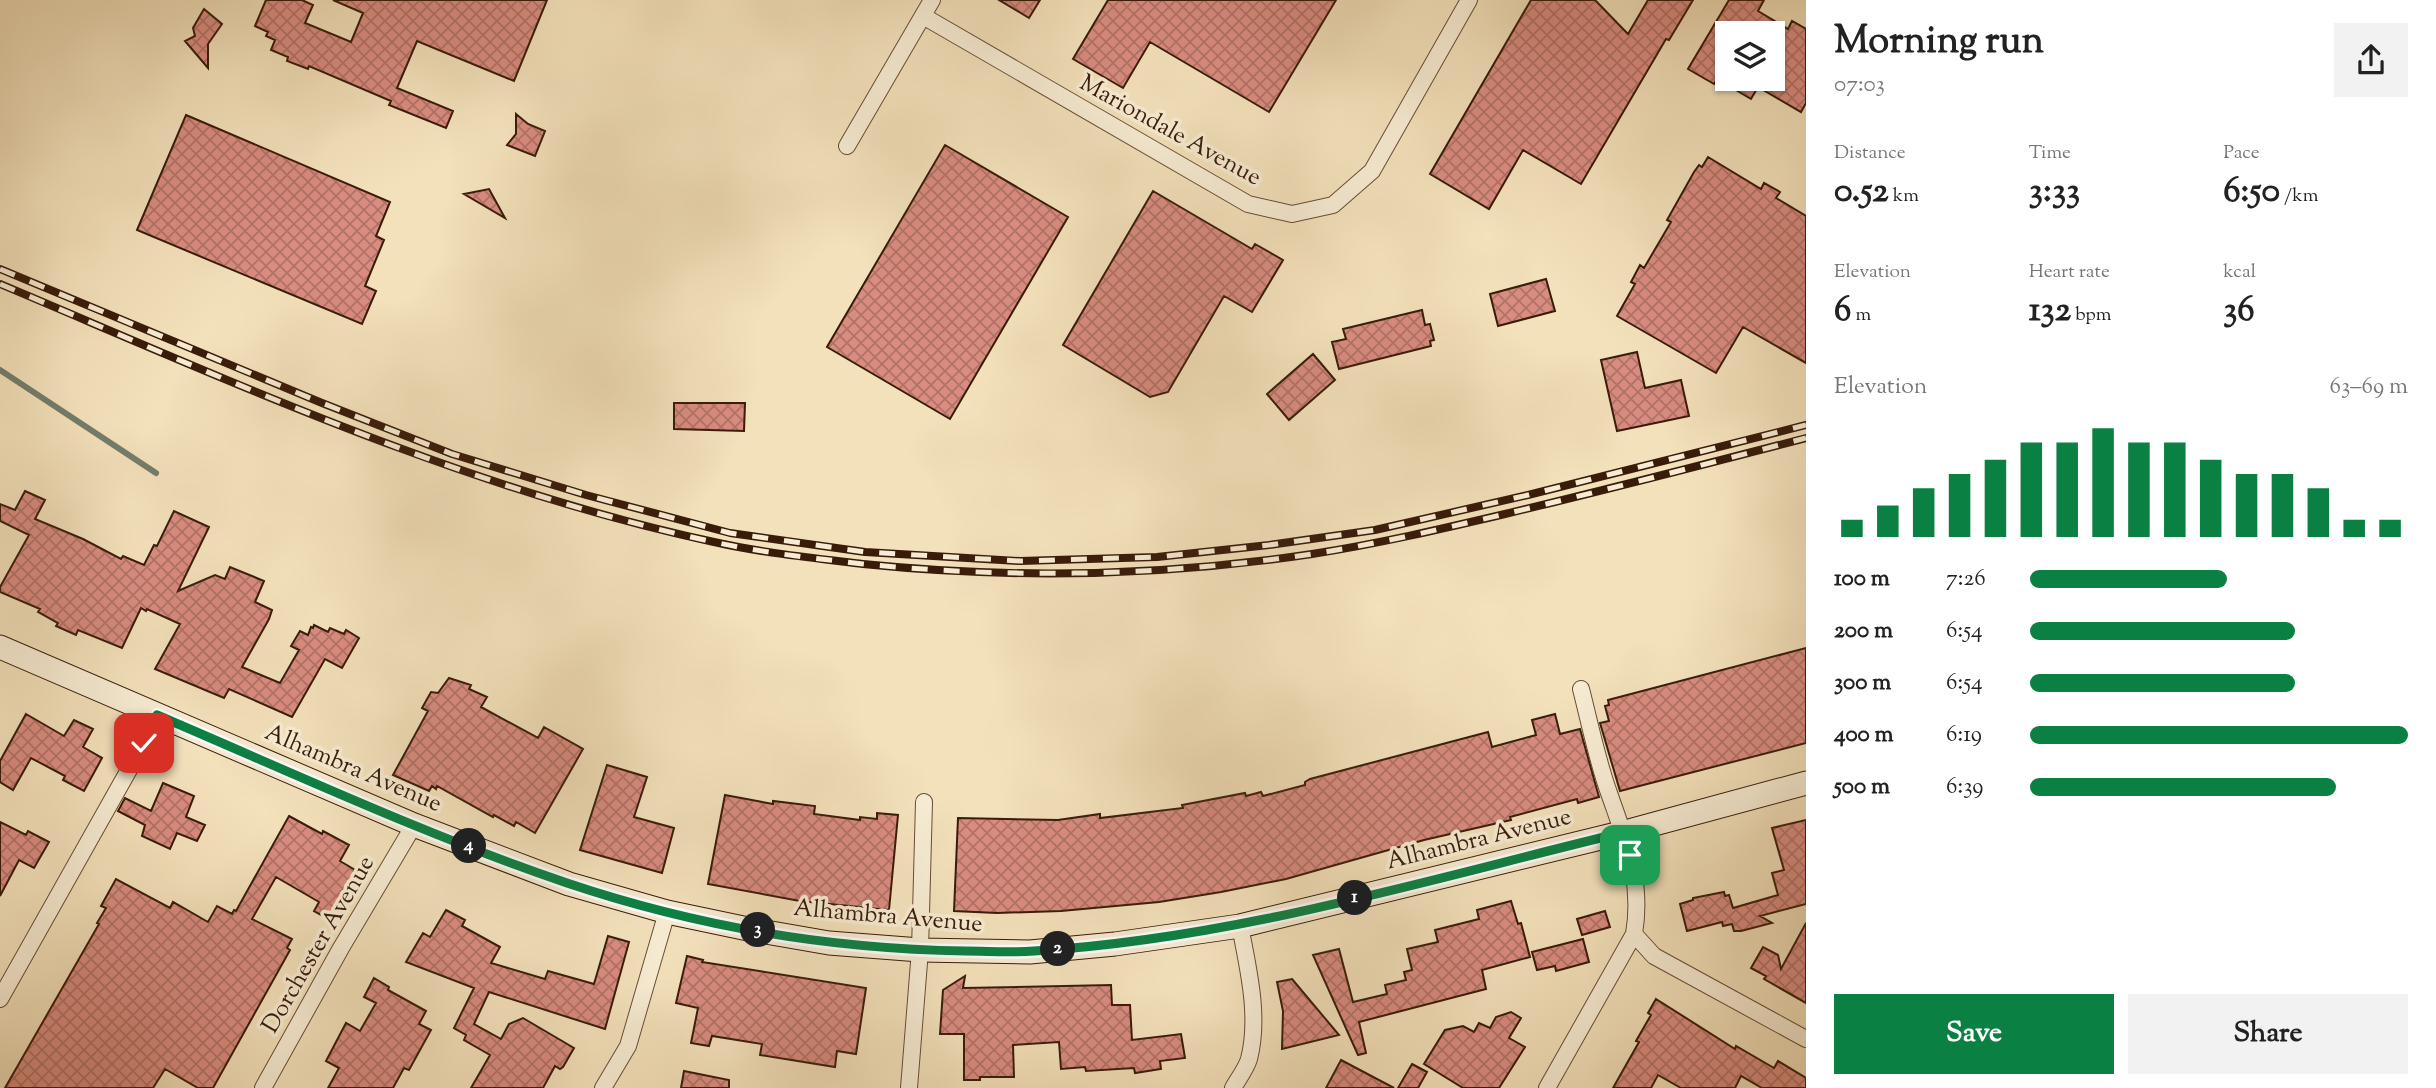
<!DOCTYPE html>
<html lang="en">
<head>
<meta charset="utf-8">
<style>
	:root { --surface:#fff; --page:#f2f2f2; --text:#222; --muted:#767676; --accent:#0b8043 }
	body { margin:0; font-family:"Sorts Mill Goudy",serif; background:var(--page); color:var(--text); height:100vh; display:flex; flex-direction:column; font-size:26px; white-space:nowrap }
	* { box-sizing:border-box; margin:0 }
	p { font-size:23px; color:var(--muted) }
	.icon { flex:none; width:38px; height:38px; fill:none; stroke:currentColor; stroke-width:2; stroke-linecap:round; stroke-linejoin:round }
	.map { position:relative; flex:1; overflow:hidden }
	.side { display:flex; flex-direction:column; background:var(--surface); width:630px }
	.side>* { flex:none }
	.buttons { position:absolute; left:1715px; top:21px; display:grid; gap:14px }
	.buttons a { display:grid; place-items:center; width:70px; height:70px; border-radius:0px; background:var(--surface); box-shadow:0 2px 5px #0004; font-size:35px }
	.pin { position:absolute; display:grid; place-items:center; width:60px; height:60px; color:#fff; margin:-30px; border-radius:14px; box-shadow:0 4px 10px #0006 }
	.km { position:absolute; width:35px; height:35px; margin:-18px; border-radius:50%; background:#222; color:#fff; font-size:19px; line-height:35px; text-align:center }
	.round { display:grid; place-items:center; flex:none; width:74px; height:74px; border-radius:0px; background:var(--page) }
	.head { display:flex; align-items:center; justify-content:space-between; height:119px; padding:0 28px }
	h1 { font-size:38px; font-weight:700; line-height:52px }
	.stats { display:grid; grid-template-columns:repeat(3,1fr); gap:10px; height:119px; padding:7px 28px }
	.stats div { display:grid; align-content:center }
	.stats b { font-size:35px; font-weight:700 }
	.stats small { font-size:19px; font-weight:400 }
	.stats p { font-size:19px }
	.chart { height:196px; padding:14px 28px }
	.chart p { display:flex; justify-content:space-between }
	.chart svg { width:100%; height:126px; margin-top:7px; stroke:var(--accent); stroke-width:6 }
	.action { display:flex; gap:14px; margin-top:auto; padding:14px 28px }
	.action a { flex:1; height:80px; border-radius:0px; background:var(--accent); color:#fff; font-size:28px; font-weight:700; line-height:80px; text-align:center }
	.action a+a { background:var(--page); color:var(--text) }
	ul { padding:0 28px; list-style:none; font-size:23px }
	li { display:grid; grid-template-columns:112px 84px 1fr; align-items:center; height:52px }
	li i { height:18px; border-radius:9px; background:var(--accent) }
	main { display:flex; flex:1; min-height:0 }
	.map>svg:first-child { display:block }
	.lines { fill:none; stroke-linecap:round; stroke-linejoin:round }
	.stream { stroke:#747d6b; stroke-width:6 }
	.building { fill:url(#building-cross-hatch); stroke:#391b0a; stroke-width:2; fill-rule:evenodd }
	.street-casing { stroke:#684c36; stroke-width:18 }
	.secondary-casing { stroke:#391b0a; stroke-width:25 }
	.street { stroke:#f7ecd3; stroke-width:16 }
	.secondary { stroke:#f7ecd3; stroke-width:23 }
	.rail-casing { stroke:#391b0a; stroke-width:8 }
	.rail { stroke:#f7ecd3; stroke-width:5; stroke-dasharray:16; stroke-linecap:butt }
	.route-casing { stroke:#fff; stroke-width:14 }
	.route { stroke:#0b8043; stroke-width:9 }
	.labels { text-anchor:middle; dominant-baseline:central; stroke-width:7; stroke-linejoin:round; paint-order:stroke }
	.street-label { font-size:24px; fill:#391b0a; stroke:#f7ecd3 }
</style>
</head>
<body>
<main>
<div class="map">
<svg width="1806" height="1088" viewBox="0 0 1806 1088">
	<defs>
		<pattern id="building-cross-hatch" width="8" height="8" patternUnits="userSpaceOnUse" patternTransform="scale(1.75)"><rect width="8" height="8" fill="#d98c80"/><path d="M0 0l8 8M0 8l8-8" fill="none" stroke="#b17267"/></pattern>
	</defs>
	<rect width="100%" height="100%" fill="#f3e1bb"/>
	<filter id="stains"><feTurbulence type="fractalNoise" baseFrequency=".00286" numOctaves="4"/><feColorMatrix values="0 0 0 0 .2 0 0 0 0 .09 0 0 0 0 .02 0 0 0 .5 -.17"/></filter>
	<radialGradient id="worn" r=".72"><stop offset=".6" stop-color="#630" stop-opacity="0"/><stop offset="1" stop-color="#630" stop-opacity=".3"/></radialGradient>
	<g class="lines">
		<path class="stream" d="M 0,370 L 156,473"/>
	</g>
	<path class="building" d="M 266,0 L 302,0 L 313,5 L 305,23 L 351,42 L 363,13 L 333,0 L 547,0 L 514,81 L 417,41 L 397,88 L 453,111 L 446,128 L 389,105 L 391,101 L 309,66 L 308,69 L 287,61 L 288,57 L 271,50 L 275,40 L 266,36 L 268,32 L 255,26 Z
		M 999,0 L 1040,0 L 1029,18 Z
		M 1108,0 L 1336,0 L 1269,112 L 1150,42 L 1123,88 L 1073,59 Z
		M 1531,0 L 1595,0 L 1628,34 L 1648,0 L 1693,0 L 1669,40 L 1666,39 L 1581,184 L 1523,150 L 1489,209 L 1430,174 Z
		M 1729,0 L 1764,0 L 1758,11 L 1788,29 L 1792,21 L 1806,29 L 1806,103 L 1801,112 L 1758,87 L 1751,99 L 1717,79 L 1714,84 L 1688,69 ZM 1727,33 L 1773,33 L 1773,79 L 1727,79 Z
		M 204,9 L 222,24 L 208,44 L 208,68 L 185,41 L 195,36 L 193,28 Z
		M 516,114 L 528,124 L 545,131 L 535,156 L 507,145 L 516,134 Z
		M 186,115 L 390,202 L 376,236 L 384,240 L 365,286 L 376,291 L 362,324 L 137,230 Z
		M 945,145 L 1068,217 L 950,419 L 827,347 Z
		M 1708,157 L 1761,189 L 1764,183 L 1780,192 L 1776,198 L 1806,216 L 1806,363 L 1743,327 L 1716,373 L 1617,316 L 1635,284 L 1631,282 L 1640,265 L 1644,268 L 1671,222 L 1667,220 L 1694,172 L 1699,165 L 1702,167 Z
		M 489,189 L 505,218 L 464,194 Z
		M 1153,191 L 1252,249 L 1255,244 L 1283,260 L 1252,312 L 1224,296 L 1168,392 L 1150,397 L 1063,345 Z
		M 1546,279 L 1555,311 L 1498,326 L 1490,294 Z
		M 1422,310 L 1425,325 L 1430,324 L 1434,340 L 1430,341 L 1431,346 L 1339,369 L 1332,342 L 1346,339 L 1343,329 Z
		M 1637,352 L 1645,388 L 1681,380 L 1689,416 L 1617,431 L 1601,360 Z
		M 1313,354 L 1335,380 L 1289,420 L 1267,394 Z
		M 674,403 L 745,403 L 744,431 L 674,429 Z
		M 25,491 L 45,500 L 35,519 L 83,539 L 121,559 L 123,556 L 144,565 L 154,545 L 157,546 L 174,511 L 209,527 L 178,591 L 215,575 L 225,579 L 230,567 L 264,581 L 255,602 L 272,610 L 269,619 L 242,667 L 280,683 L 299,650 L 291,646 L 300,631 L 308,635 L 311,627 L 313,628 L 314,625 L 328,632 L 330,628 L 344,634 L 346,630 L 359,638 L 342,668 L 325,659 L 292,717 L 229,689 L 224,698 L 155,669 L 180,624 L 147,609 L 146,611 L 141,608 L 122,648 L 78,630 L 76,635 L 56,626 L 58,623 L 38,612 L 40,609 L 0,592 L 0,587 L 29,535 L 0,521 L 0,504 L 15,510 Z
		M 1806,648 L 1806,743 L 1620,791 L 1600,723 L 1609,721 L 1605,706 L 1609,705 L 1608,700 Z
		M 449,678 L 471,685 L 469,689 L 487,697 L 481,707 L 538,738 L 544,727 L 583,749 L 535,833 L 516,822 L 514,826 L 494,815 L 493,817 L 437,786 L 436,789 L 432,786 L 429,791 L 393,775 L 428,711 L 422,708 L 431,692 L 438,693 Z
		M 26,714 L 64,736 L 74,720 L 93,729 L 83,747 L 102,758 L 84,791 L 63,780 L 65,776 L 31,758 L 13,790 L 0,782 L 0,761 Z
		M 1555,714 L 1560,734 L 1580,729 L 1599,797 L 1578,803 L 1577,799 L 1510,817 L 1511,820 L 1424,840 L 1286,879 L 1221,892 L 1159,902 L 1061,911 L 997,913 L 954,911 L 958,818 L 1058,820 L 1100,814 L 1100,818 L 1183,808 L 1182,805 L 1245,793 L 1246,796 L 1261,792 L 1263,796 L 1305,785 L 1305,782 L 1310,779 L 1488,732 L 1492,747 L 1536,735 L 1532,720 Z
		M 607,765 L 647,777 L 634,817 L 674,828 L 662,873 L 580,850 Z
		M 163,783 L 194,796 L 186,817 L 205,825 L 197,841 L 177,833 L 170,849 L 142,836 L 145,825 L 118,811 L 125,798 L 151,811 Z
		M 725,795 L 773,804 L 773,801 L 815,806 L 814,814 L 860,820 L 860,817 L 877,819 L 877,813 L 898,815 L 889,910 L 800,901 L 708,884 Z
		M 289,816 L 322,834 L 323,831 L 349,845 L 340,861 L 357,871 L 330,920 L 314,911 L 319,902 L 276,877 L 252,919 L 292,939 L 287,948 L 290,950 L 213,1088 L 198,1088 L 165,1069 L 153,1088 L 5,1088 L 99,924 L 97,923 L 106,908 L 101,906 L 116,879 L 170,908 L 173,902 L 208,922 L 217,906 L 232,914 L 234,910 L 236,911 Z
		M 1806,820 L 1806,904 L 1760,916 L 1772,923 L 1741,931 L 1734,931 L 1732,924 L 1723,926 L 1722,922 L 1687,931 L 1680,904 L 1693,900 L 1693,898 L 1724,892 L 1725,896 L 1729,895 L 1733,908 L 1778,895 L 1772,873 L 1784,870 L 1772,828 Z
		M 0,822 L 26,835 L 28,831 L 49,842 L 34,868 L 19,860 L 0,896 Z
		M 1511,901 L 1518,924 L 1521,923 L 1530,957 L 1482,970 L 1486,989 L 1359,1022 L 1366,1053 L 1358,1055 L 1313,955 L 1339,949 L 1353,1002 L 1387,994 L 1385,985 L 1406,980 L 1404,972 L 1412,970 L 1407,949 L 1438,942 L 1435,930 L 1479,919 L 1477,910 Z
		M 446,910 L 465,920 L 462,926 L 500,947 L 491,963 L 545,979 L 548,971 L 594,984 L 608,936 L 629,942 L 605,1029 L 489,992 L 474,1024 L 501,1039 L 509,1024 L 523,1018 L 574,1048 L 563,1067 L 560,1069 L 555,1066 L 543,1088 L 471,1088 L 490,1055 L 464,1040 L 466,1035 L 454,1028 L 474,988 L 406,962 L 423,933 L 430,937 Z
		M 1605,911 L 1610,927 L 1582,935 L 1577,919 Z
		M 1806,923 L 1806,1003 L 1764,979 L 1766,976 L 1751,968 L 1763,947 L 1778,955 L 1781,969 Z
		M 1583,939 L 1589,962 L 1556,971 L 1555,966 L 1537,970 L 1532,952 Z
		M 687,956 L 703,960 L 702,962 L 866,988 L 856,1054 L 837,1051 L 835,1067 L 760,1055 L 762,1044 L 712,1036 L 709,1046 L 691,1043 L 698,1008 L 676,1003 Z
		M 965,976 L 963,988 L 1111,985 L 1112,1005 L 1130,1005 L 1132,1040 L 1181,1034 L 1185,1058 L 1160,1061 L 1161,1069 L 1135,1073 L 1134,1068 L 1086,1071 L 1085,1067 L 1061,1069 L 1059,1042 L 1013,1045 L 1014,1077 L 980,1077 L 980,1080 L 964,1080 L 964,1034 L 940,1034 L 943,990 Z
		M 374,978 L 389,987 L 388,990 L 426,1011 L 419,1024 L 431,1030 L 409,1070 L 404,1068 L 393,1088 L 328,1088 L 339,1068 L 326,1061 L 346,1023 L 360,1031 L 376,1003 L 364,997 Z
		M 1292,979 L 1339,1035 L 1282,1049 L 1283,1011 L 1277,982 Z
		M 1656,999 L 1735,1049 L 1736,1046 L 1774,1068 L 1778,1061 L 1806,1078 L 1806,1088 L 1762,1088 L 1741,1076 L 1735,1088 L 1681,1088 L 1658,1075 L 1651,1088 L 1613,1088 L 1639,1042 L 1636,1041 L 1651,1015 L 1648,1013 Z
		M 1511,1012 L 1521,1018 L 1509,1038 L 1525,1047 L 1499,1088 L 1463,1088 L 1424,1064 L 1445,1030 L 1463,1026 L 1474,1032 L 1479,1023 L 1490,1028 L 1496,1017 Z
		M 1341,1060 L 1394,1088 L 1326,1088 Z
		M 1412,1064 L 1427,1072 L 1418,1088 L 1398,1088 Z
		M 684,1071 L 729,1080 L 729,1088 L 681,1088 Z"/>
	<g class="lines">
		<g class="street-casing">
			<path id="street" d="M 923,16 L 1248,204 L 1292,214 L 1333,205 L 1372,171 L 1469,0
				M 847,146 L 932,0
				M 1634,934 L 1654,956 L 1806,1039
				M 0,999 L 144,743 L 157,715
				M 263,1088 L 341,948 L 414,825
				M 603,1088 L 628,1046 L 667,912
				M 909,1088 L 920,950 L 924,802
				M 1233,1088 C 1238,1079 1246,1069 1249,1059 C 1260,1016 1248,968 1240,926
				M 1547,1088 L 1634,934 C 1643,881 1626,842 1609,793 C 1597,760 1590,724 1581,689"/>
		</g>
		<g class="secondary-casing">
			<path id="secondary" d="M 0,647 L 414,825 L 569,884 L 667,912 L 748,929 L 829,943 L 920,950 L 1030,952 L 1115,944 L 1240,926 L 1625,832 L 1806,783"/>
		</g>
		<use href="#street" class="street"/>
		<use href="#secondary" class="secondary"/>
		<g class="rail-casing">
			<path id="rail" d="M 0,269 L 322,403 L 452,454 L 586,495 L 730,533 L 865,552 L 1020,561 L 1157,557 L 1269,545 L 1375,530 L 1528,495 L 1806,425
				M 0,284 C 233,382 466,489 714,542 C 763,553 813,558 863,564 C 1012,579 1164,576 1312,554 C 1377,544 1441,529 1505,514 C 1606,490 1706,464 1806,438"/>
		</g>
		<use href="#rail" class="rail"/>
	</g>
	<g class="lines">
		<g class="route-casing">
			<path id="route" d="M 144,743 L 157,715 C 293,773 428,836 567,883 C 695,926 831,949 965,951 C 988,951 1011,953 1034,951 C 1235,939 1429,879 1625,832 L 1630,855"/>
		</g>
		<use href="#route" class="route"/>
	</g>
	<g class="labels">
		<g class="street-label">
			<text transform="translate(1170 131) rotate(29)">Mariondale Avenue</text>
			<text transform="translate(353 769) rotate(23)">Alhambra Avenue</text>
			<text transform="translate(1479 840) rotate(-14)">Alhambra Avenue</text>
			<text transform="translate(888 917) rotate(5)">Alhambra Avenue</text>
			<text transform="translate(319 945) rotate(-60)">Dorchester Avenue</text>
		</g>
	</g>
	<rect width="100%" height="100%" filter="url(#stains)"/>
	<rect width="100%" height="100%" fill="url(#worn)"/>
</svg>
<div class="buttons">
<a><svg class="icon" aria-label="layers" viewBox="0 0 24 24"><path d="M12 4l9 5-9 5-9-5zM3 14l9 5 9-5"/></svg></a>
</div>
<div class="pin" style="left:1630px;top:855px;background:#1e9e55"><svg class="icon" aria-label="arrive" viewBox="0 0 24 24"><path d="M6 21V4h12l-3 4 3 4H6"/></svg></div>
<div class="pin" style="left:144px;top:743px;background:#d93025"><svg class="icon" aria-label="check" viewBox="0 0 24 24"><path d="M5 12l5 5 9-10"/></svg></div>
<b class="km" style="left:1355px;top:898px">1</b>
<b class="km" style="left:1058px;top:949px">2</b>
<b class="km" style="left:758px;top:930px">3</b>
<b class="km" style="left:469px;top:846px">4</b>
</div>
<section class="side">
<div class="head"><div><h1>Morning run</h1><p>07:03</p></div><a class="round"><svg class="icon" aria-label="share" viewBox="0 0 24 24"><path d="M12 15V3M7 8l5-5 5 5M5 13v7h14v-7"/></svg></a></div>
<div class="stats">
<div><p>Distance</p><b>0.52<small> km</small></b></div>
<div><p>Time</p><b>3:33</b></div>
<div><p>Pace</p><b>6:50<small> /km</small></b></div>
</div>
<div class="stats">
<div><p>Elevation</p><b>6<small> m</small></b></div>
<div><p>Heart rate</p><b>132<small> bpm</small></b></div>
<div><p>kcal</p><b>36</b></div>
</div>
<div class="chart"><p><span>Elevation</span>63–69 m</p>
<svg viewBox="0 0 160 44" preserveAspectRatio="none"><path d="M5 44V38M15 44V33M25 44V27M35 44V22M45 44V17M55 44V11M65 44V11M75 44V6M85 44V11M95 44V11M105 44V17M115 44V22M125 44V22M135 44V27M145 44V38M155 44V38"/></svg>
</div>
<ul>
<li><b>100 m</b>7:26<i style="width:52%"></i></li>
<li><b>200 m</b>6:54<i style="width:70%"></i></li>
<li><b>300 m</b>6:54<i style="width:70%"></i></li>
<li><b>400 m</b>6:19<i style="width:100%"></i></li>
<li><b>500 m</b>6:39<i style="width:81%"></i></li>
</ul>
<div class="action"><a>Save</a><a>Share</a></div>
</section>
</main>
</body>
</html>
